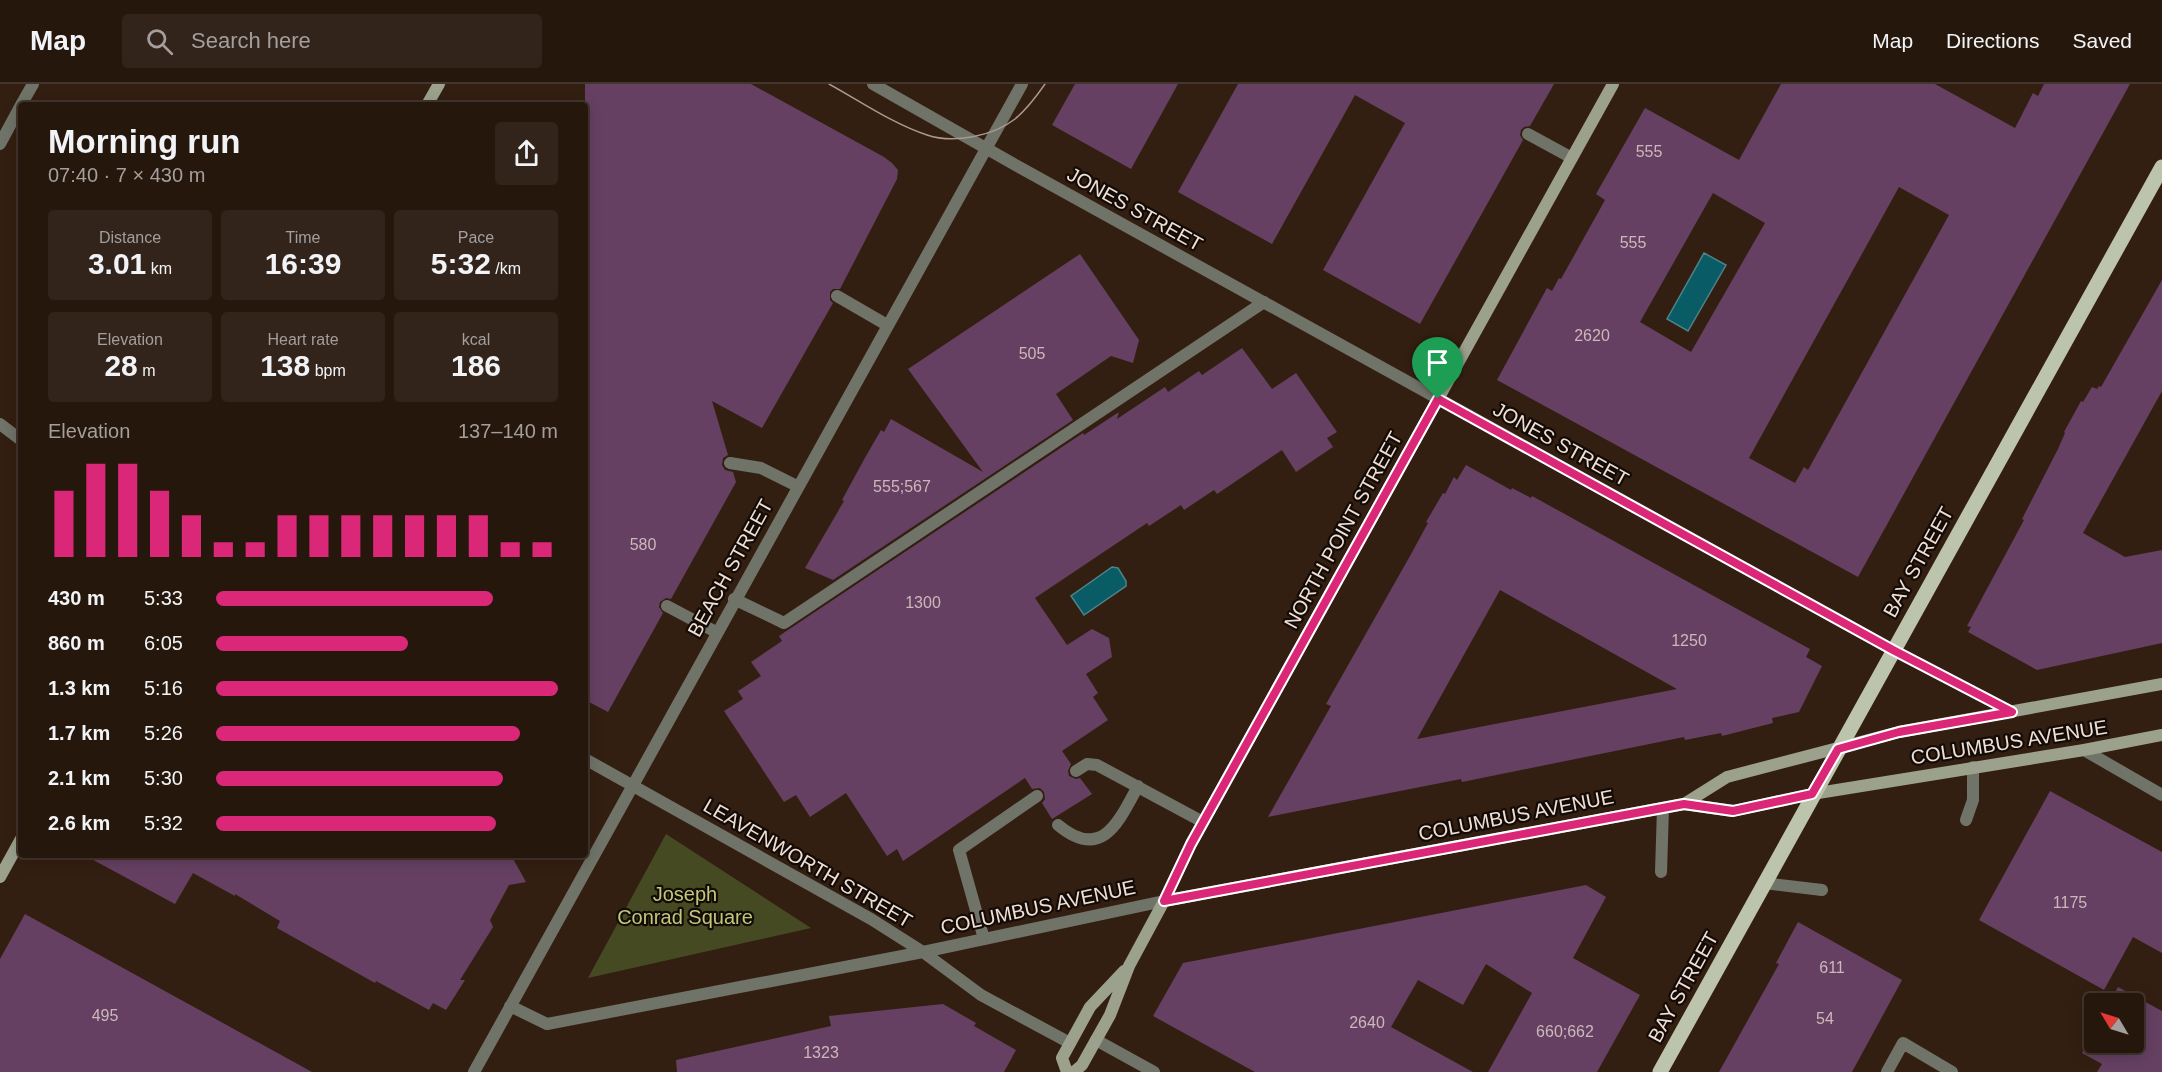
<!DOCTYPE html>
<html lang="en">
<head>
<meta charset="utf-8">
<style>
	:root { --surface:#26170d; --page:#32241b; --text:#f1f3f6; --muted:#a49f9d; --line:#42362e; --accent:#db2777 }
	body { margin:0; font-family:Helvetica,sans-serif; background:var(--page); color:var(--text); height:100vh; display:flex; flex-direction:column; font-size:22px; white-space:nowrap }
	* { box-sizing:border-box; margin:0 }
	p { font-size:20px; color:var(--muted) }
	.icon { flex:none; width:33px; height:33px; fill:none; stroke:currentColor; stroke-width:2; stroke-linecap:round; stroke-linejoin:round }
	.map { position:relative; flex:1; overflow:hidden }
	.sheet { position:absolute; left:18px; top:18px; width:570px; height:756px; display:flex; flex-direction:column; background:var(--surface); border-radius:6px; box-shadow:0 3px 15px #0003,0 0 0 2px var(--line) }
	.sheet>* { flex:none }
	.needle { width:39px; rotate:308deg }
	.fabs { position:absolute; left:2084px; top:909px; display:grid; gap:12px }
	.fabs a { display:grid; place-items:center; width:60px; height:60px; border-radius:6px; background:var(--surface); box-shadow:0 3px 15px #0003,0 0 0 2px var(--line); font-size:30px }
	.pin { position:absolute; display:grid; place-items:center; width:51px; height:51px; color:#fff; margin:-62px -26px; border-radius:50% 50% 50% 0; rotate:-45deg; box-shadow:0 0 6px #0007 }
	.pin .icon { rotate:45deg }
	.round { display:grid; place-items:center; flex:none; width:63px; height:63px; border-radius:6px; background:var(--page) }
	.head { display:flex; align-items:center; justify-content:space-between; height:102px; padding:0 30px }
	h1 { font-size:33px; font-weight:800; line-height:45px }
	.stats { display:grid; grid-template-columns:repeat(3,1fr); gap:9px; height:102px; padding:6px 30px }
	.stats div { display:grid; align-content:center; border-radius:6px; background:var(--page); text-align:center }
	.stats b { font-size:30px; font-weight:800 }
	.stats small { font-size:16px; font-weight:400 }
	.stats p { font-size:16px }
	.chart { height:168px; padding:12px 30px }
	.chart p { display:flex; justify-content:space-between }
	.chart svg { width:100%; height:108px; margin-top:6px; stroke:var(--accent); stroke-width:6 }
	ul { padding:0 30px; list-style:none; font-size:20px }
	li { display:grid; grid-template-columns:96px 72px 1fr; align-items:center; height:45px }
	li i { height:15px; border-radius:8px; background:var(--accent) }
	header { display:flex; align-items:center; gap:36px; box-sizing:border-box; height:84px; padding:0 30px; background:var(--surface); border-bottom:2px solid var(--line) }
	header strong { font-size:28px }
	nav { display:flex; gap:33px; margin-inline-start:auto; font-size:21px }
	.search { width:420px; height:54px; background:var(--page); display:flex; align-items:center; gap:15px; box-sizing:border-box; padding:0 21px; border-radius:6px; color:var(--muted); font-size:22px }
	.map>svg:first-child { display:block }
	.green { fill:#454a23 }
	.water { fill:#095b66; stroke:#4e8388; stroke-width:1.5 }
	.building { fill:#654062; fill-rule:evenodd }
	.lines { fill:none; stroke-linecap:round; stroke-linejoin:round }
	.lane { stroke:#707368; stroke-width:12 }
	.street { stroke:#707368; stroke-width:12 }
	.secondary { stroke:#9ca18e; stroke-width:12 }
	.primary { stroke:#bdc4ac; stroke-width:15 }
	.tram { stroke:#aa998f; stroke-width:1.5 }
	.route-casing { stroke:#fff; stroke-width:12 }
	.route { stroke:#db2777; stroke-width:8 }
	.labels { text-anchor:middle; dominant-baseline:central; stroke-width:4.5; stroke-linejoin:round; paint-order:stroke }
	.number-label { font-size:16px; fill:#ccb8ba }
	.street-label { font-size:20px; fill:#eee0d7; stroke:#140b06 }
	.park-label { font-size:20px; fill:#bdc97b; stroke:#140b06 }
</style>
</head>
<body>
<header>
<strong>Map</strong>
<div class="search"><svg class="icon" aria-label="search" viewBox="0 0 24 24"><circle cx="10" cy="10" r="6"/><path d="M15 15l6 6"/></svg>Search here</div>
<nav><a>Map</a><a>Directions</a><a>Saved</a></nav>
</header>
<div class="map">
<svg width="2162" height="988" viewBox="0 0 2162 988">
	<rect width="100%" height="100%" fill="#331f11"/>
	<path class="green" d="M 666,750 L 811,844 L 588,894 Z"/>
	<path class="water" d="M 1704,169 L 1726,181 L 1688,247 L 1667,235 Z
		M 1112,483 L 1118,484 L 1126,497 L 1126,502 L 1084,531 L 1071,512 Z"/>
	<path class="building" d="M 585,0 L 751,0 L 884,73 L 892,79 L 898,86 L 897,95 L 840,205 L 833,205 L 830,208 L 830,216 L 833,219 L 762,344 L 712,317 L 728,371 L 723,374 L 722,381 L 725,386 L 733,388 L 736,398 L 671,515 L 666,514 L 660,518 L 659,523 L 663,529 L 608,628 L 585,616 Z
		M 1075,0 L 1178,0 L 1131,85 L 1052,41 Z
		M 1238,0 L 1554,0 L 1530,42 L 1524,43 L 1521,46 L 1520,51 L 1523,56 L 1420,240 L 1323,186 L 1405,39 L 1355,11 L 1272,160 L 1178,108 Z
		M 1781,0 L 1935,0 L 2015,44 L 2033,9 L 2038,12 L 2044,0 L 2130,0 L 1858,493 L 1497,296 L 1547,204 L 1552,207 L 1559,194 L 1561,195 L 1605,116 L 1596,110 L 1645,24 L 1739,76 ZM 1899,103 L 1949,131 L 1808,386 L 1804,383 L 1795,399 L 1749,374 ZM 1713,109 L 1765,139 L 1691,268 L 1640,238 Z
		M 1080,170 L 1139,256 L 1133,279 L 1111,272 L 1056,310 L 1073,336 L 833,496 L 805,484 L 844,417 L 842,416 L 866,372 L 881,346 L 884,348 L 891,335 L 983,388 L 908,285 Z
		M 2162,196 L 2162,307 L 2083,449 L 2125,473 L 2162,466 L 2162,559 L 2037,586 L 1968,548 L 1971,543 L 1967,542 L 2024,436 L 2022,435 L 2058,365 L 2065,349 L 2064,348 L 2081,317 L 2083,318 L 2092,303 L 2097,305 L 2099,302 L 2101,303 Z
		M 1242,264 L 1272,305 L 1296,289 L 1337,348 L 1327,354 L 1333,363 L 1296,388 L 1282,366 L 1217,410 L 1214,406 L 1184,426 L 1181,421 L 1149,442 L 1147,439 L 1035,514 L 1067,561 L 1092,545 L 1109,554 L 1112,573 L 1086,590 L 1098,609 L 1093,613 L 1108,636 L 1062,667 L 1071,680 L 1068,687 L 1069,692 L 1076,695 L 1080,694 L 1092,710 L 1052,735 L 1042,719 L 1045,715 L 1044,708 L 1040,704 L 1032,705 L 1025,694 L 903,777 L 897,765 L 887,772 L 846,709 L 810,733 L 796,711 L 784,718 L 724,627 L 743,615 L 738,607 L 761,592 L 751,578 L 782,557 L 779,552 L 1083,349 L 1084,351 L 1119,328 L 1117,335 L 1165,303 L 1168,308 L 1199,287 L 1202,291 Z
		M 1466,381 L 1511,406 L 1512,404 L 1531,414 L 1532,412 L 1810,565 L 1806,573 L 1822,582 L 1799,628 L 1772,634 L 1773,639 L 1722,652 L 1721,649 L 1685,656 L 1684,653 L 1462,698 L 1461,695 L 1268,733 L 1331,622 L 1326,620 L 1410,472 L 1428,439 L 1426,438 L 1443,409 L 1445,410 L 1454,393 L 1457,396 ZM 1500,506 L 1677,605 L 1417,655 Z
		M 2050,707 L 2162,768 L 2162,869 L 2133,853 L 2104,906 L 1979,836 Z
		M 84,771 L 511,771 L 526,798 L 509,801 L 490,836 L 493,843 L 460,896 L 465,896 L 446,926 L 433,919 L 429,926 L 376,897 L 375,899 L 277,844 L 280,837 L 235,810 L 235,812 L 193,789 L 175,820 Z
		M 1586,801 L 1606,813 L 1573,874 L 1640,911 L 1597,988 L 1488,988 L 1532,909 L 1486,880 L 1463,921 L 1418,896 L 1391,943 L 1473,988 L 1255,988 L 1153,932 L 1183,879 Z
		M 25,830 L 312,988 L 0,988 L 0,875 Z
		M 1798,838 L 1902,896 L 1852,988 L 1719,988 L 1779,880 L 1776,879 Z
		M 2118,903 L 2162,927 L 2162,988 L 2097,988 L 2102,980 L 2082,969 L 2094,947 L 2094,958 L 2133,958 L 2133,920 L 2109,920 Z
		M 943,920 L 976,939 L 974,942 L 1016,966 L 1004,988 L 677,988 L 676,976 L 831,942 L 829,932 Z"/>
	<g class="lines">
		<path class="lane" d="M 21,21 L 33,0
			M 1528,50 L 1572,74
			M 0,60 L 21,21
			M 837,212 L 887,241
			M 730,379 L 761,384 L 797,402
			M 734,515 L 784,539 L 1264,218
			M 667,522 L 716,548
			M 1076,687 L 1087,680 L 1097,681 L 1203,738
			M 1966,736 L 1973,716 L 1973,683
			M 1058,741 C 1102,778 1119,737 1138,702
			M 1661,788 L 1663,724
			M 1764,799 L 1822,806
			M 984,855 L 959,766 L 1037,712
			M 1887,988 L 1903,959 L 1952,988"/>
		<path class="street" d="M 873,0 L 1019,83 L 1893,566 L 2012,628
			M 0,340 L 21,356
			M 2084,666 L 2162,711
			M 585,675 L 871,835 L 923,868 L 981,911 L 1070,959
			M 510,922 L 547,940 L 923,868 L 1164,817
			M 1096,956 L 1154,988
			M 474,988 L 1022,0"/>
		<path class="secondary" d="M 427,21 L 439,0
			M 1684,720 L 1727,693 L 1899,648 L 2162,600
			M 0,793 L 21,755
			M 1164,817 L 1684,720 L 1733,727 L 1812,710 L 2084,666 L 2162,651
			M 1067,988 L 1062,974 L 1090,923 L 1124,887
			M 1074,988 L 1082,981 L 1110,931 L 1129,882 L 1164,817 L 1191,760 L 1613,0"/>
		<path class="primary" d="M 1660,988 L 2162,83"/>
		<path class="tram" d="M 829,0 C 860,17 893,40 927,51 C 954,60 993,52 1015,35 C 1027,25 1036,13 1045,0"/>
	</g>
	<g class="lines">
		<g class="route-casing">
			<path id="route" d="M 1438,315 L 1893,566 L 2012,628 L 1899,648 L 1838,665 L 1812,710 L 1733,727 L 1684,720 L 1164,817 L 1191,760 Z"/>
		</g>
		<use href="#route" class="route"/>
	</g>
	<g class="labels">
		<g class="number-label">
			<text x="1649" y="67">555</text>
			<text x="1633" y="158">555</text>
			<text x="1592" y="251">2620</text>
			<text x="1032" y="269">505</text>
			<text x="902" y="402">555;567</text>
			<text x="643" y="460">580</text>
			<text x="923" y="518">1300</text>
			<text x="1689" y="556">1250</text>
			<text x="2070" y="818">1175</text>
			<text x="1832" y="883">611</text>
			<text x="105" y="931">495</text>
			<text x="1825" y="934">54</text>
			<text x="1367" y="938">2640</text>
			<text x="1565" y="947">660;662</text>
			<text x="821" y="968">1323</text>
		</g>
		<g class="street-label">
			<text transform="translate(1135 125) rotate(29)">JONES STREET</text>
			<text transform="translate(1561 360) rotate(29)">JONES STREET</text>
			<text transform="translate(1343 446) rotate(-61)">NORTH POINT STREET</text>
			<text transform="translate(1918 478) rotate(-61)">BAY STREET</text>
			<text transform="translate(730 484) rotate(-61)">BEACH STREET</text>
			<text transform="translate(2009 658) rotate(-9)">COLUMBUS AVENUE</text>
			<text transform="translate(1516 731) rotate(-11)">COLUMBUS AVENUE</text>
			<text transform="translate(808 779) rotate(30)">LEAVENWORTH STREET</text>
			<text transform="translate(1038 823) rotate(-12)">COLUMBUS AVENUE</text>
			<text transform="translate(1683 903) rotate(-61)">BAY STREET</text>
		</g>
		<g class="park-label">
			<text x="685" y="810">Joseph<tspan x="685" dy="23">Conrad Square</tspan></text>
		</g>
	</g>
</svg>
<div class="fabs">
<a><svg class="needle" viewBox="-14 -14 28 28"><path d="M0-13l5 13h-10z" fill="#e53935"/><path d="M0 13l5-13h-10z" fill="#a49f9d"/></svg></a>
</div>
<div class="pin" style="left:1438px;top:315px;background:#1e9e55"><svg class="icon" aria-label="arrive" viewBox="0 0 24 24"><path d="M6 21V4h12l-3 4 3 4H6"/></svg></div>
<section class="sheet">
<div class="head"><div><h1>Morning run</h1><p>07:40 · 7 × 430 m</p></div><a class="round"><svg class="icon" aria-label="share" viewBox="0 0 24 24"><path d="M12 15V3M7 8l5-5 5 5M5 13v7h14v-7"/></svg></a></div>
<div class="stats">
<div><p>Distance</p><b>3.01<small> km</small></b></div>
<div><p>Time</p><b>16:39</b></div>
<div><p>Pace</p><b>5:32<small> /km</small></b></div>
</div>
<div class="stats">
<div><p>Elevation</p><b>28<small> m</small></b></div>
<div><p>Heart rate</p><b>138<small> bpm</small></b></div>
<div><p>kcal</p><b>186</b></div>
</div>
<div class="chart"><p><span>Elevation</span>137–140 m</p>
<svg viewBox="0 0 160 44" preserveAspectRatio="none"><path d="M5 44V17M15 44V6M25 44V6M35 44V17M45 44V27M55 44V38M65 44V38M75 44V27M85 44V27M95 44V27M105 44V27M115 44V27M125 44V27M135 44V27M145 44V38M155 44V38"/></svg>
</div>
<ul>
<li><b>430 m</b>5:33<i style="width:81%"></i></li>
<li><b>860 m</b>6:05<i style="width:56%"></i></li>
<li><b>1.3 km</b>5:16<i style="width:100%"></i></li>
<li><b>1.7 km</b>5:26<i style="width:89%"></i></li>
<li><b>2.1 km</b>5:30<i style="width:84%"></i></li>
<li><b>2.6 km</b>5:32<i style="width:82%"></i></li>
</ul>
</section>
</div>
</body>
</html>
